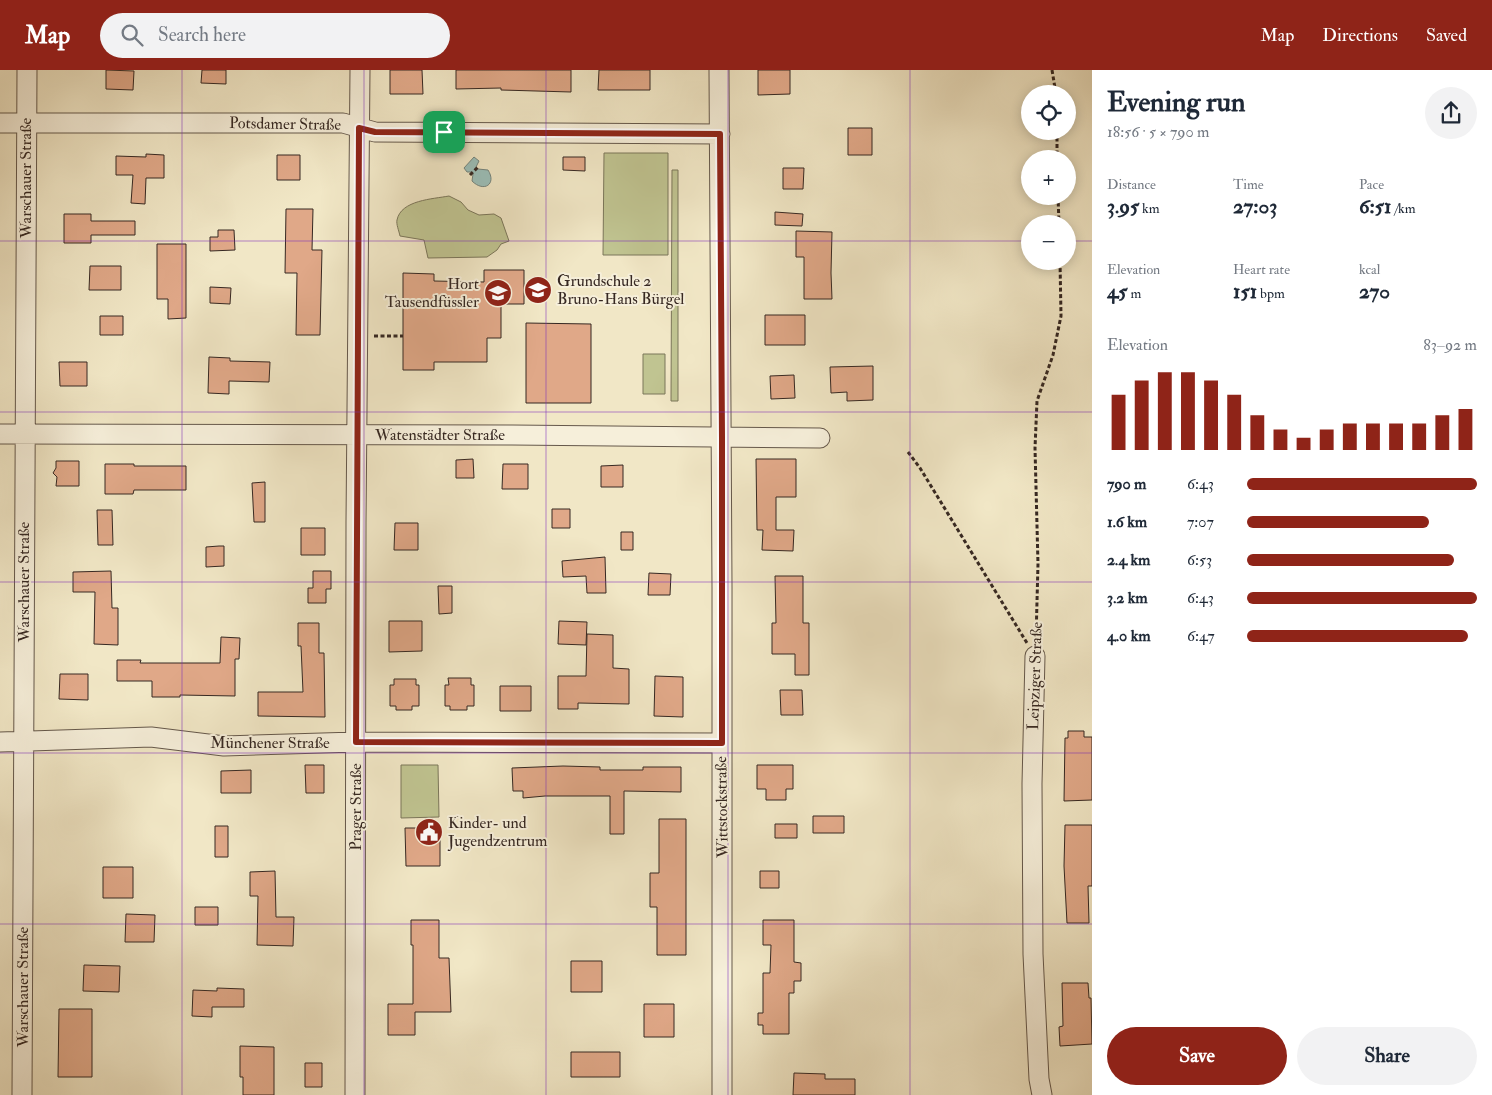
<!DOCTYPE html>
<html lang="en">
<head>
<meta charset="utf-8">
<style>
	:root { --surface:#fff; --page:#f2f2f3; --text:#1f2937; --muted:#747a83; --accent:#8f2418 }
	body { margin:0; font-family:"IM FELL Double Pica",serif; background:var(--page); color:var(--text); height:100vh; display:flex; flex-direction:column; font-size:19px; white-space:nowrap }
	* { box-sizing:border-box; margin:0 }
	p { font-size:16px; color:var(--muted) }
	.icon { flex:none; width:28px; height:28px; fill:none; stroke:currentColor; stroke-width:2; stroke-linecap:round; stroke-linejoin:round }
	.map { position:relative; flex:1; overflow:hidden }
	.details { display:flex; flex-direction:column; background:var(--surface); width:400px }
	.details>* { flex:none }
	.fabs { position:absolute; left:1021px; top:15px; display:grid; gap:10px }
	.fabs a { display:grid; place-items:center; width:55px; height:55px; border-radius:50%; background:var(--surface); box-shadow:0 2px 12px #0003; font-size:25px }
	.pin { position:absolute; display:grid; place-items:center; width:42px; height:42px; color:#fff; margin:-21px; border-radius:10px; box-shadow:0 2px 8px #0006 }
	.round { display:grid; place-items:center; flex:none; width:52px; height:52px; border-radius:26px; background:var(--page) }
	.summary { display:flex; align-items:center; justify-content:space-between; height:85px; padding:0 15px }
	h1 { font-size:28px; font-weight:800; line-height:38px }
	.metrics { display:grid; grid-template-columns:repeat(3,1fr); gap:8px; height:85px; padding:5px 15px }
	.metrics div { display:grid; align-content:center }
	.metrics b { font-size:21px; font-weight:800 }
	.metrics small { font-size:14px; font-weight:400 }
	.metrics p { font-size:14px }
	.chart { height:140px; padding:10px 15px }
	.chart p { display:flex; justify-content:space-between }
	.chart svg { width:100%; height:90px; margin-top:5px; stroke:var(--accent); stroke-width:6 }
	.primary-button { display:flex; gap:10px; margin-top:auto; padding:10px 15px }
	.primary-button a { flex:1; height:58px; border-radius:30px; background:var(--accent); color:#fff; font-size:20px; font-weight:800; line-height:58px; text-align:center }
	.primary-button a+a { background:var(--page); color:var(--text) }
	ul { padding:0 15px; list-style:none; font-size:16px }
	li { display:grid; grid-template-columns:80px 60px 1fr; align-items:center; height:38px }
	li i { height:12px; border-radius:6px; background:var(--accent) }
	header { display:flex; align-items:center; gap:30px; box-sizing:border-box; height:70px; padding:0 25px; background:var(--accent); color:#fff }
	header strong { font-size:24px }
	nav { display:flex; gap:28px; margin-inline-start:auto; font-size:18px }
	.search { width:350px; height:45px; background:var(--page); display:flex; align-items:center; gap:12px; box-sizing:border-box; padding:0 18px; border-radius:28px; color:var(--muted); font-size:19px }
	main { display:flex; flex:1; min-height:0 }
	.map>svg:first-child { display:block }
	.green { fill:#c0c491; stroke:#7b765a }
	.water { fill:#9bbfb9; stroke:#73837d }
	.building { fill:#e0a888; stroke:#362822 }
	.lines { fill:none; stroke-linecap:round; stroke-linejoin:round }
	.minor-casing { stroke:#65584b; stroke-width:21 }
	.path { stroke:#362822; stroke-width:3; stroke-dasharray:4 2.5; stroke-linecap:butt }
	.minor { stroke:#f6efda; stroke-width:19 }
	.route-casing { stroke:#fff; stroke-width:10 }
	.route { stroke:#8f2418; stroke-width:6 }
	.grid { fill:none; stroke:#7b2cbf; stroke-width:1; stroke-opacity:0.55 }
	.labels { text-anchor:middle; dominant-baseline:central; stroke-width:4; stroke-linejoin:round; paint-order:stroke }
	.street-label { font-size:16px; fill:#362822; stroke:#f6efda }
	.poi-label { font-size:16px; fill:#362822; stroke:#f6efda; text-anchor:start }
</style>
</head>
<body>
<header>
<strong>Map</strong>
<div class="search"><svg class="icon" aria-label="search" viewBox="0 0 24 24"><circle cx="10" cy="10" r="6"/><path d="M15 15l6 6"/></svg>Search here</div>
<nav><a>Map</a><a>Directions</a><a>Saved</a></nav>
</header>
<main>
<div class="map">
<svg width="1092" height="1025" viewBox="0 0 1092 1025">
	<rect width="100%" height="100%" fill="#f1e7c6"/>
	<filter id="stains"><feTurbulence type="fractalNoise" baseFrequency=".004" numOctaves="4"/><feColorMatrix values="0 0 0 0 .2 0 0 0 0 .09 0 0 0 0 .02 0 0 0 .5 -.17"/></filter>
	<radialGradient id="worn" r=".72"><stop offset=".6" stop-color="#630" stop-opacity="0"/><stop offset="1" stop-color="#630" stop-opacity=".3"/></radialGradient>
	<path class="green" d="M 604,83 L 668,83 L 668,185 L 603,185 Z
		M 672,100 L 678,100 L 678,331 L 671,331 Z
		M 449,126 L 461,132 L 468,140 L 479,145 L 494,144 L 501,148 L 509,171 L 501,174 L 497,180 L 487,187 L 428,188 L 424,170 L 400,166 C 399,161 396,154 397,150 C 401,130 433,129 449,126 Z
		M 643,284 L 665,284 L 665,324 L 643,324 Z
		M 401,695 L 438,695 L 439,747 L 401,748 Z"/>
	<path class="water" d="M 474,87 L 479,91 L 476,97 L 478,99 L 488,100 C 497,114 484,123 472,111 L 473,104 L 471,102 L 467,102 L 464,98 Z"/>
	<path class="building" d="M 106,0 L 134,1 L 133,20 L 106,19 Z
		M 202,0 L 226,0 L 226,14 L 201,13 Z
		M 390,0 L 422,0 L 423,24 L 390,24 Z
		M 456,0 L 571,0 L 571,22 L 501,20 L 501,18 L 456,19 Z
		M 599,0 L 650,0 L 650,20 L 598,20 Z
		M 758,0 L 790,0 L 790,24 L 758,25 Z
		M 848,58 L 872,58 L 872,85 L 848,85 Z
		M 146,84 L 164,85 L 164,108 L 146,108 L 145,134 L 131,133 L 133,105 L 116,105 L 116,86 L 146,87 Z
		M 277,85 L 300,85 L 300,110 L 277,110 Z
		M 563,87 L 585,87 L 585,101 L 563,100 Z
		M 783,98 L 804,98 L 803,119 L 783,119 Z
		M 286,139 L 313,139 L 312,180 L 322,180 L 320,265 L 296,265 L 297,203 L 285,203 Z
		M 775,142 L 803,144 L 802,156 L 775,155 Z
		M 64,144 L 91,144 L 91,151 L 135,151 L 135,165 L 91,165 L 91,173 L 64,173 Z
		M 218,160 L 234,160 L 235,180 L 210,181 L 210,167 L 218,167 Z
		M 796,161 L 832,162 L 831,203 L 832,229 L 804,229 L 804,187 L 796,187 Z
		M 157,174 L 186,174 L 186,248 L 168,249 L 168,229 L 157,229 Z
		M 90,196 L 121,196 L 121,220 L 89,220 Z
		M 484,200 L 524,200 L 524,234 L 501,234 L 501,268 L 487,268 L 487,292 L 434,292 L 434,300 L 403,300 L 403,203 L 434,204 L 434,211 L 484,212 Z
		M 210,217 L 231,218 L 230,234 L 210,233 Z
		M 765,245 L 805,245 L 805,275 L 765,275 Z
		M 100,246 L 123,246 L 123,265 L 100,265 Z
		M 526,253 L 591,254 L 591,333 L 526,333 Z
		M 209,287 L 230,288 L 230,291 L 270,292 L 269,312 L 229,311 L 229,324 L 208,323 Z
		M 59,292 L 87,292 L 87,316 L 60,316 Z
		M 873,296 L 873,330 L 847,331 L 847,322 L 831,323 L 830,297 Z
		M 794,305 L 795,328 L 771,329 L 770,306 Z
		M 473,389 L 474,408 L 456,408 L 456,390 Z
		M 756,389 L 796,389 L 796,427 L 776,427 L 776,460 L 794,460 L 793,481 L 762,480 L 763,460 L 757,460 Z
		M 56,391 L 79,391 L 79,416 L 56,416 L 57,407 L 53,403 L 56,398 Z
		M 105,394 L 134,394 L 134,396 L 186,396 L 186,420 L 134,420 L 133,424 L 105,424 Z
		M 503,394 L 528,394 L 528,419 L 502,419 Z
		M 623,395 L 623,417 L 601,417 L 601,396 Z
		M 265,412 L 265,452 L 254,452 L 252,413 Z
		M 552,439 L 570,439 L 570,458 L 552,458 Z
		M 97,440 L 112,440 L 113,475 L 98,475 Z
		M 395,453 L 418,453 L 418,480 L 394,480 Z
		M 301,458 L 325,458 L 325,485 L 301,485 Z
		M 621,462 L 633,462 L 633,480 L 621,480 Z
		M 219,476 L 224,476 L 224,496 L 206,497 L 206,477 Z
		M 605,487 L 606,523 L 587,523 L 586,506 L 563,507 L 562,491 Z
		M 111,501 L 112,538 L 118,538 L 118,575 L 94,574 L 95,522 L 73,522 L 73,502 Z
		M 313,501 L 331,501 L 331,519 L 326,519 L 326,533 L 308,533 L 308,518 L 313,518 Z
		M 649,503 L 671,504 L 670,525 L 648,525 Z
		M 775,506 L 803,506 L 803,553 L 809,553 L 809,605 L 795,605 L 795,584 L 772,584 L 772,553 L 776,553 Z
		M 438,516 L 452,516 L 452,543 L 439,544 Z
		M 389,551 L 422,551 L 422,581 L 389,582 Z
		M 559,551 L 587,552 L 586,575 L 558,574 Z
		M 298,553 L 319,553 L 319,583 L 324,583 L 325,647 L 258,646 L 258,622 L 303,622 L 301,576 L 298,576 Z
		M 587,564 L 613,565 L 613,598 L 629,599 L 629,634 L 578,633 L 578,639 L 558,639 L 558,606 L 586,606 Z
		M 221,567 L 240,568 L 239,589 L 235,589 L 235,626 L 180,625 L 180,627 L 152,627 L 152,611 L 117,611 L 117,590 L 141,590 L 140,593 L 220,593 Z
		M 60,604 L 88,604 L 88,630 L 59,629 Z
		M 655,606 L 683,607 L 683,647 L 654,646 Z
		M 448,608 L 471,608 L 471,615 L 474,615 L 474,636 L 467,636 L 467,640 L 450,640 L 450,636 L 445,636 L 445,615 L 449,615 Z
		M 394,609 L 416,609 L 416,615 L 419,615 L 419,636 L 412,636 L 412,640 L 396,640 L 396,636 L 390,636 L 390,615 L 394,615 Z
		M 500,616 L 531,616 L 531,641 L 500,641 Z
		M 780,620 L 802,620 L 803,645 L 781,645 Z
		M 1068,661 L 1084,661 L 1084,667 L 1092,667 L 1092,730 L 1064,731 L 1065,668 L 1068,668 Z
		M 305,695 L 324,695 L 324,723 L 306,723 Z
		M 757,695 L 793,695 L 793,719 L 786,719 L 786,730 L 766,730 L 766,719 L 757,719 Z
		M 563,696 L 600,697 L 600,700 L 643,700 L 643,697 L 681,697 L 681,722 L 624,721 L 624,764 L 610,764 L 610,726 L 545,726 L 523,728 L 523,721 L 513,721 L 512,698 Z
		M 251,700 L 251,723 L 221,723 L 221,701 Z
		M 813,746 L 844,746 L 844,763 L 813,763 Z
		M 659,749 L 686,749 L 686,885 L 657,885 L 657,837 L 650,837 L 650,803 L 659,803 Z
		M 775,754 L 797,754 L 797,768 L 775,768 Z
		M 1065,755 L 1092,755 L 1092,816 L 1088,816 L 1089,853 L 1067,853 L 1064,796 Z
		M 215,756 L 228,756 L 228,787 L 215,787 Z
		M 405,758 L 440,758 L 440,796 L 406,796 Z
		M 103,797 L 133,797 L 133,828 L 103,828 Z
		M 275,801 L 276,847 L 294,847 L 293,876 L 257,875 L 258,826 L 250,826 L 250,802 Z
		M 760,801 L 779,801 L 779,818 L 760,818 Z
		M 195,837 L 218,837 L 218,855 L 195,855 Z
		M 126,844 L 155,845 L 154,872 L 125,872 Z
		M 411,850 L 439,850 L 439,888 L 449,888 L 451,942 L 415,942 L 415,965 L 388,965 L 388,934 L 413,934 L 413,875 L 411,875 Z
		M 763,850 L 794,850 L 794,892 L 801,893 L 801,911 L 794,911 L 794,923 L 789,923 L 789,964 L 763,964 L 763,955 L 758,955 L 758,943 L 763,943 L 763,903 L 770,903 L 771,875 L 763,875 Z
		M 571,891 L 602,891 L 602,922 L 571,922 Z
		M 84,895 L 120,896 L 119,922 L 83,921 Z
		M 1062,913 L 1088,913 L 1089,928 L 1091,928 L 1092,974 L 1060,976 L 1059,957 L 1063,956 Z
		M 217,918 L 244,919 L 244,937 L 212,937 L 212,947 L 192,946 L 193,920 L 217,921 Z
		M 644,934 L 674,934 L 674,967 L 644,967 Z
		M 59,939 L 92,939 L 92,1007 L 58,1007 Z
		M 240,976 L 274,977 L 274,1025 L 243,1025 L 243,1007 L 240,1007 Z
		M 571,982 L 620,982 L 620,1007 L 571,1007 Z
		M 305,993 L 322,993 L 322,1017 L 305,1017 Z
		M 794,1003 L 825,1004 L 825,1009 L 855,1009 L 855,1025 L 793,1025 Z"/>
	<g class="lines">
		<g class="minor-casing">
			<path id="minor" d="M 719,0 C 721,342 724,683 722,1025
				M 0,53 L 343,53 L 375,62 L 720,64
				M 0,364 L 512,365 L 820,368
				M 1035,586 L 1032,714 L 1033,884 L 1039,1009 L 1042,1025
				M 0,672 L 151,667 L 224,676 L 356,672 L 722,673
				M 22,1025 L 27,0
				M 355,1025 L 356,452 L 360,0"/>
		</g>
		<path class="path" d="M 1052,0 L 1056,24
			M 1057,61 L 1057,89
			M 470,105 L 479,96
			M 1058,126 L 1059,154
			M 374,266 L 403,266
			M 908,382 L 920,398 L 1027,573
			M 1036,569 L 1038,494 L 1035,378 L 1037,331 L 1053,285 L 1061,246 L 1060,191"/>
		<use href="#minor" class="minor"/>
	</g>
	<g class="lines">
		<g class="route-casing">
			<path id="route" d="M 359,58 L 375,62 L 720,64 L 722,367 L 722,673 L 356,672 Z"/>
		</g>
		<use href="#route" class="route"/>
	</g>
	<path class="grid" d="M 182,0 L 182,1025M 364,0 L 364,1025M 546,0 L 546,1025M 728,0 L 728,1025M 910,0 L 910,1025M 0,171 L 1030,171M 1068,171 L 1092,171M 0,342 L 1092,342M 0,512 L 1092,512M 0,683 L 1092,683M 0,854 L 1092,854"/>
	<defs>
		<g id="school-disc" transform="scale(1.4375)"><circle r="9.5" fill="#8f2418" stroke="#f6efda"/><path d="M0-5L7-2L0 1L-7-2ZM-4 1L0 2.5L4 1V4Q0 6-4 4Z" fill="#fff"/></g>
		<g id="civic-disc" transform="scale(1.4375)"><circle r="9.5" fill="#8f2418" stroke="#f6efda"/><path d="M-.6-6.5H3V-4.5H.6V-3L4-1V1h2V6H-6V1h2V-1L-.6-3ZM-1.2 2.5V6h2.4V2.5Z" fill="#fff"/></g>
	</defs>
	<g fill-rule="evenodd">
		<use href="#school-disc" x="538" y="220"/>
		<use href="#school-disc" x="498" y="223"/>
		<use href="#civic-disc" x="429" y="762"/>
	</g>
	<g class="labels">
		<g class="street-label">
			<text transform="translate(285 54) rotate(1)">Potsdamer Straße</text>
			<text transform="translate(26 108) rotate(-90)">Warschauer Straße</text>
			<text x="440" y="365">Watenstädter Straße</text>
			<text transform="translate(24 512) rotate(-90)">Warschauer Straße</text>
			<text transform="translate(1035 606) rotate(-88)">Leipziger Straße</text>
			<text x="270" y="673">Münchener Straße</text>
			<text transform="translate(356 737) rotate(-90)">Prager Straße</text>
			<text transform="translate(722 737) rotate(-91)">Wittstockstraße</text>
			<text transform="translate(23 917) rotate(-90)">Warschauer Straße</text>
		</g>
		<g class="poi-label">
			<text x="557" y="211">Grundschule 2<tspan x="557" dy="18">Bruno-Hans Bürgel</tspan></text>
			<text x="479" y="214" text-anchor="end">Hort<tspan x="479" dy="18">Tausendfüssler</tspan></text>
			<text x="448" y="753">Kinder- und<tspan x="448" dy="18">Jugendzentrum</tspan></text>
		</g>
	</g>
	<rect width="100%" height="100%" filter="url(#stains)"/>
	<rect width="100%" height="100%" fill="url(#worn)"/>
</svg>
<div class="fabs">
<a><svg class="icon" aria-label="locate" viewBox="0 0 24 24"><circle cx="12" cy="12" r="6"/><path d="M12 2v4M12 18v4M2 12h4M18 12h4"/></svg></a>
<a>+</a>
<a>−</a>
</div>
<div class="pin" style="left:444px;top:62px;background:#1e9e55"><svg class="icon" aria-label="arrive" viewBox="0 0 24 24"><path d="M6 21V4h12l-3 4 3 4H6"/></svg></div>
</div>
<section class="details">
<div class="summary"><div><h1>Evening run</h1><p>18:56 · 5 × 790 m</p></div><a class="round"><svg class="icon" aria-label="share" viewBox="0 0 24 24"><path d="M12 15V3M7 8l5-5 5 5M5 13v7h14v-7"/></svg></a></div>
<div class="metrics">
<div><p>Distance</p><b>3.95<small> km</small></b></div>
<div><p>Time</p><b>27:03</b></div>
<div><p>Pace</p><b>6:51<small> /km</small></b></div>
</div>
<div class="metrics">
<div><p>Elevation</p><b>45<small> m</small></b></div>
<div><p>Heart rate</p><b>151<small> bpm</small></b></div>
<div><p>kcal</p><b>270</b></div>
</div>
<div class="chart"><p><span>Elevation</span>83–92 m</p>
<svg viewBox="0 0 160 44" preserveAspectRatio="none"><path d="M5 44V17M15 44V10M25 44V6M35 44V6M45 44V10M55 44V17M65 44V27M75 44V34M85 44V38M95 44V34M105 44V31M115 44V31M125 44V31M135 44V31M145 44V27M155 44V24"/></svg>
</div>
<ul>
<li><b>790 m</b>6:43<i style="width:100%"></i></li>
<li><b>1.6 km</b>7:07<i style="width:79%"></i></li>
<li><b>2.4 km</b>6:53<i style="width:90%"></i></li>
<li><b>3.2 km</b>6:43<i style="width:100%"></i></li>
<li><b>4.0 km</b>6:47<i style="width:96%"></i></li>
</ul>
<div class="primary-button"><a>Save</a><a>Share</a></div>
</section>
</main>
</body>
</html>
